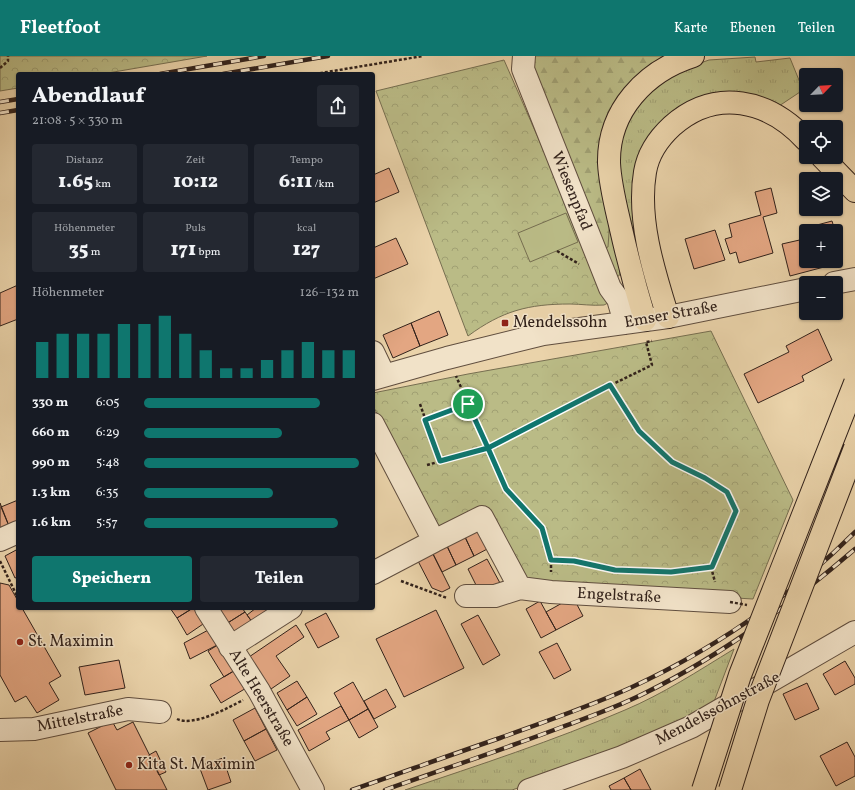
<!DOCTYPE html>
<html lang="de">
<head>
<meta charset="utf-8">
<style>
	:root { --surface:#171b24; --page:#242831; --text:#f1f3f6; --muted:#9ea1a6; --accent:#0f766e }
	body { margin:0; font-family:Vollkorn,serif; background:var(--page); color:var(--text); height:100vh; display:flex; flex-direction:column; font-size:15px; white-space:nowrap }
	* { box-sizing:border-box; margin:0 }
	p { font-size:13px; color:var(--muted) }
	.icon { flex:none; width:22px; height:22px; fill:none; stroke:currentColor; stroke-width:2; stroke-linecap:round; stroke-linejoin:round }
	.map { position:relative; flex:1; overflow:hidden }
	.sheet { position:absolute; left:16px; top:16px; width:359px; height:538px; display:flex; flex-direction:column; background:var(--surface); border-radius:4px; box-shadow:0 1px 3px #0004 }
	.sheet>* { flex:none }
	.needle { width:26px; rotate:65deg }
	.buttons { position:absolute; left:799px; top:12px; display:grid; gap:8px }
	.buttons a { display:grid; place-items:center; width:44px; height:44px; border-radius:4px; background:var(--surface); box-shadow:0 1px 3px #0004; font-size:20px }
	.pin { position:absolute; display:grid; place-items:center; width:34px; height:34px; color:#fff; margin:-17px; border:2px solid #fff; border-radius:50%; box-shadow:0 1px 4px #0007 }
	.round { display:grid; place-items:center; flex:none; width:42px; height:42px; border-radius:4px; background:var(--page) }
	.head { display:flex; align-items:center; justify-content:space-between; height:68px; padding:0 16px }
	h1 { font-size:22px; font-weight:800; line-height:30px }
	.metrics { display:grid; grid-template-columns:repeat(3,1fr); gap:6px; height:68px; padding:4px 16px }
	.metrics div { display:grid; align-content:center; border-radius:4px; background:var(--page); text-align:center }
	.metrics b { font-size:20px; font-weight:800 }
	.metrics small { font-size:11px; font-weight:400 }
	.metrics p { font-size:11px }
	.chart { height:112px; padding:8px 16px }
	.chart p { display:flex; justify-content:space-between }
	.chart svg { width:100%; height:72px; margin-top:4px; stroke:var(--accent); stroke-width:6 }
	.button { display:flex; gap:8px; margin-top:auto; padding:8px 16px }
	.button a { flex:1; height:46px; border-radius:4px; background:var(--accent); color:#fff; font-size:16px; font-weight:800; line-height:46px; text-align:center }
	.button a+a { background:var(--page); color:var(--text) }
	ul { padding:0 16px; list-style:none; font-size:13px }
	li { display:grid; grid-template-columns:64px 48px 1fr; align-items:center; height:30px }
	li i { height:10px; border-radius:5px; background:var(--accent) }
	header { display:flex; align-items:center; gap:24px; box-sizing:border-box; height:56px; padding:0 20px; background:var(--accent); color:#fff }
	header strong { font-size:19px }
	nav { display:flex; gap:22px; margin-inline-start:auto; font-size:14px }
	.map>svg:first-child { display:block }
	.grass { fill:url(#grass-tufts); stroke:#766e50 }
	.forest { fill:url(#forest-firs); stroke:#766e50 }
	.park { fill:url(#park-crowns); stroke:#766e50 }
	.pitch { fill:#babb86; stroke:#766e50 }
	.building { fill:#e3a682; stroke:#32221b }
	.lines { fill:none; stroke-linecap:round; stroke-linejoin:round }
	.minor-casing { stroke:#604e3f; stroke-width:24 }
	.highway-casing { stroke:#32221b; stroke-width:24 }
	.path { stroke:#32221b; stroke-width:2.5; stroke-dasharray:3 2; stroke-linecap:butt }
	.minor { stroke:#f1e2c8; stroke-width:22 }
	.highway { stroke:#ead3aa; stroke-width:22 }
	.rail-casing { stroke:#32221b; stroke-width:4.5 }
	.rail { stroke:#f1e2c8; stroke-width:3; stroke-dasharray:9; stroke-linecap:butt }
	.highway-bridge-casing { stroke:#32221b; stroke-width:24; stroke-linecap:butt }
	.path-bridge { stroke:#32221b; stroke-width:2.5; stroke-dasharray:3 2; stroke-linecap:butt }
	.highway-bridge { stroke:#ead3aa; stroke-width:22 }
	.route-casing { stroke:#fff; stroke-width:8 }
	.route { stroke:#0f766e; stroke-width:5 }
	.poi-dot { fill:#8f2418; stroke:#f1e2c8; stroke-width:1.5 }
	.labels { text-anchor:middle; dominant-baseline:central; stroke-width:3; stroke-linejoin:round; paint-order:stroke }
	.street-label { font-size:16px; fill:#32221b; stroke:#f1e2c8 }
	.poi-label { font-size:16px; fill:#32221b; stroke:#f1e2c8; text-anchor:start }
</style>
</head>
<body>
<header>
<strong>Fleetfoot</strong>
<nav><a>Karte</a><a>Ebenen</a><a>Teilen</a></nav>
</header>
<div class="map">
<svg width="855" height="734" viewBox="0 0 855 734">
	<defs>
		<pattern id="grass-tufts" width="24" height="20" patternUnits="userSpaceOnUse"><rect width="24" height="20" fill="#babb86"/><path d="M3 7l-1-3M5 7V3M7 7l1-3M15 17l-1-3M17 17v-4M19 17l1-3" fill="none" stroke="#a0a073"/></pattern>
		<pattern id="forest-firs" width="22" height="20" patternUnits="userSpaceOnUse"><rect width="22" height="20" fill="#babb86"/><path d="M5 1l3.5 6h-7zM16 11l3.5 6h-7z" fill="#a0a073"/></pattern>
		<pattern id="park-crowns" width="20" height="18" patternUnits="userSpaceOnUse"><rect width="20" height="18" fill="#babb86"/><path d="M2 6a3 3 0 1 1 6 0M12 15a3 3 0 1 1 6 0" fill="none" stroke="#a0a073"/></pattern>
	</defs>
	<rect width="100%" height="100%" fill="#ead3aa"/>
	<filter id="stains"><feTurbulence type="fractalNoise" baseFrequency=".005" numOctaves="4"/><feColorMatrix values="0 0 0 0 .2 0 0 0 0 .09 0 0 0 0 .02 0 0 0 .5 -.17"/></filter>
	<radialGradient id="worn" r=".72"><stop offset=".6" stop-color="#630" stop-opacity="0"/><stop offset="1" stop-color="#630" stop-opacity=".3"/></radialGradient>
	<path class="grass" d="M 755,1 L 756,6 L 790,2 L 803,34 L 779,50 L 767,46 L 662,68 L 644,210 L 639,211 L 619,117 L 620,88 L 626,69 L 635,52 L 657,29 L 689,11 L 709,4 Z
		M 610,166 L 621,212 L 619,220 L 616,220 L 602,193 Z
		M 734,593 L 712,651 L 592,706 L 512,734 L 405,734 C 479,709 553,685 625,654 C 663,638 698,615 734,593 Z"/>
	<path class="forest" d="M 532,0 L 667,0 L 618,44 L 608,191 L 602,193 L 530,12 Z"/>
	<path class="park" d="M 0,0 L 207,0 L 102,18 L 18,18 L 18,32 L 0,35 Z
		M 504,4 L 610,246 L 604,249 C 592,250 581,248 570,248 C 528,248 502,255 468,280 L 376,35 Z
		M 711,275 L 793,444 L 753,543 L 530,530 L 489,454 L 438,475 L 373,350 L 373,337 L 468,318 Z"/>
	<path class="pitch" d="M 566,157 L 578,186 L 530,206 L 518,177 Z"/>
	<path class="building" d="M 389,112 L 399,136 L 373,147 L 373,119 Z
		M 771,132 L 777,157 L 763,161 L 773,197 L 739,207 L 736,196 L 730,198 L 725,183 L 732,181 L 729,168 L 761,159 L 755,136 Z
		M 832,165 L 835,175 L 806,175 L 806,205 L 823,205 L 824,211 L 790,220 L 782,188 L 804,183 L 802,173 Z
		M 715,174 L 725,204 L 694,213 L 685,183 Z
		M 396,182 L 408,208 L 373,223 L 373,192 Z
		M 18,229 L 18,263 L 0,270 L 0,237 Z
		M 439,255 L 448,279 L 420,290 L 411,267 Z
		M 411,267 L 420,290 L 393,302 L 383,279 Z
		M 818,273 L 832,304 L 802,320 L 804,325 L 758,347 L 744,318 L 789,296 L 786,290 Z
		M 18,444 L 18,471 L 11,475 L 1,451 Z
		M 0,447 L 11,475 L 0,478 Z
		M 482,473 L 491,491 L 474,500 L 465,481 Z
		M 465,481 L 474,500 L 456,509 L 447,490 Z
		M 447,490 L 456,509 L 442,516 L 433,498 Z
		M 18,493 L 18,521 L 15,522 L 5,500 Z
		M 433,498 L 450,532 L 442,536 L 432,532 L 418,505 Z
		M 487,503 L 500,527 L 478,533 L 468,513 Z
		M 0,527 L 9,529 L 18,545 L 18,552 L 22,552 L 61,620 L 49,627 L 59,644 L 37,657 L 26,640 L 15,646 L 0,619 Z
		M 573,541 L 583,560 L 556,574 L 546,556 Z
		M 540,545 L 556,574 L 541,582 L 526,553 Z
		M 170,552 L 193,552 L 177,562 Z
		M 193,552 L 197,552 L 206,566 L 187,579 L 177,562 Z
		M 215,552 L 242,552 L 245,556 L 226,568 Z
		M 256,552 L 280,552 L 255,570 L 247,559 Z
		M 436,554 L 464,612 L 404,641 L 376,583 Z
		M 245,556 L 255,570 L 237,584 L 226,568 Z
		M 326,557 L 339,581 L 318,592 L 305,568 Z
		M 478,559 L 500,599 L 483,609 L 461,568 Z
		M 296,569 L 304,581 L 276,600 L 290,620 L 271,633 L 249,601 Z
		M 212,572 L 221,587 L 190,603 L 184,587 Z
		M 221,587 L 237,613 L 224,621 L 208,595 Z
		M 557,587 L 571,614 L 554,623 L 539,596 Z
		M 119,604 L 125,632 L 85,639 L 79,611 Z
		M 845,605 L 855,622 L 855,628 L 835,639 L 823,618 Z
		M 237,613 L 248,631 L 221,647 L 210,629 Z
		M 297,625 L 307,641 L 287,654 L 277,637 Z
		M 353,626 L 368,653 L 349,664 L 334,637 Z
		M 807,627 L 819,653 L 795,664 L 783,638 Z
		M 386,633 L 396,651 L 374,663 L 364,645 Z
		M 307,641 L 317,658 L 297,670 L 287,654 Z
		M 341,650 L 349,664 L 326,676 L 330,683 L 309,695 L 298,674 Z
		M 255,652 L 266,673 L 244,685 L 233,664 Z
		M 368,653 L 378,671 L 359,682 L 349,664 Z
		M 112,665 L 117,674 L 133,666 L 167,734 L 116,734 L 88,677 Z
		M 266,673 L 277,694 L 255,705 L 244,685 Z
		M 847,686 L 855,701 L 855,720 L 836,730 L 820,700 Z
		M 156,695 L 166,716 L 159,719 L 149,699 Z
		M 223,702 L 231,726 L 208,734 L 199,710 Z
		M 640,713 L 651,734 L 631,734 L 624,722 Z
		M 624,722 L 631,734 L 611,734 L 609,730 Z"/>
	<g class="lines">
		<g class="minor-casing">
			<path id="minor" d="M 524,0 L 523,13 L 610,232 L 618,243 L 625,267
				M 834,227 L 855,223
				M 373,296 L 384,319
				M 373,323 L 447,302 L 543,278 L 668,261 L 806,233
				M 373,368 L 434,485 L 482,461 L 520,532
				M 0,484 L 18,476
				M 373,517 L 434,485
				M 466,540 L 495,540 L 520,532 L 551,536 L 730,546
				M 206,552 L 259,635 L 313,734
				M 230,591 L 291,552
				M 0,674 L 34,673 L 128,653 L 160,656
				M 529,734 L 622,701 L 691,671 L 855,576"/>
		</g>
		<g class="highway-casing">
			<path id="highway" d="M 822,101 L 855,135
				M 668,261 C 654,216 637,164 645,116 C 648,98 659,82 672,70 C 716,31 769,44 806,84
				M 645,264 C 636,234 628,204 621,173 C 616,151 610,129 609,107 C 608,54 646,15 693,0"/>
		</g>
		<path class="path" d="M 0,12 L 8,5 L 8,0
			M 315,18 L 423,0
			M 557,195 L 579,208
			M 611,329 L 652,309 L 646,286 L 652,285
			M 420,348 L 440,405
			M 425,364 L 468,348
			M 427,409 L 488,392 L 506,433 L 542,472 L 551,504 L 574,505 L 615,514 L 671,516 L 711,511 L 736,455 L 727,436 L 705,422 L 672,406 L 639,375 L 611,329 L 488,392 L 456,320
			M 551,504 L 551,516
			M 0,505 L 18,542
			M 711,511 L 715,526
			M 401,525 L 447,542
			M 177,663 C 193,671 228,652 243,644"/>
		<use href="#minor" class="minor"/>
		<use href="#highway" class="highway"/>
		<g class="rail-casing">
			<path id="rail" d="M 160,18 L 264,0
				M 223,18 L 328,0
				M 0,46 L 18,43
				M 0,57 L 18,54
				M 352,734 C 401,717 450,699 500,682 C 544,666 588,651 630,632 C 713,594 790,541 855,476
				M 385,734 C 444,713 504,693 562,671 C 589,661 617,651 643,638 C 721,600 790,549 855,493"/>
		</g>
		<use href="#rail" class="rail"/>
		<g class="highway-bridge-casing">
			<path id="highway-bridge" d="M 703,734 L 740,619 L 855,327
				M 730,734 L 758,644 L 855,392"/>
		</g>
		<path class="path-bridge" d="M 730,546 L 747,549"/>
		<use href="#highway-bridge" class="highway-bridge"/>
	</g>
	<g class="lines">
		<g class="route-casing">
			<path id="route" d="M 468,348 L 425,364 L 440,405 L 488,392 L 506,433 L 542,472 L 551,504 L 574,505 L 615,514 L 671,516 L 712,511 L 736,455 L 727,436 L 705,422 L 672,406 L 639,375 L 610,329 L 488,392 L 468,348"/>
		</g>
		<use href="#route" class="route"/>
	</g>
	<g class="poi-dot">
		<rect x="501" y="263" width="8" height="8" rx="2"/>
		<circle cx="20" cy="586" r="4"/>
		<circle cx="129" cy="709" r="4"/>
	</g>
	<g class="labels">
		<g class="street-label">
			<text transform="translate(571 135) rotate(68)">Wiesenpfad</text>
			<text transform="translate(671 259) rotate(-10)">Emser Straße</text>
			<text transform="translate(619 540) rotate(3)">Engelstraße</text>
			<text transform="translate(261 642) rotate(59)">Alte Heerstraße</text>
			<text transform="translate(718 653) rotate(-28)">Mendelssohnstraße</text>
			<text transform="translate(80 663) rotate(-11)">Mittelstraße</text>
		</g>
		<g class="poi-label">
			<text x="513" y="267">Mendelssohn</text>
			<text x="28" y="586">St. Maximin</text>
			<text x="137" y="709">Kita St. Maximin</text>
		</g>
	</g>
	<rect width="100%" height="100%" filter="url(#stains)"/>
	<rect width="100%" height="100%" fill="url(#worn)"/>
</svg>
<div class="buttons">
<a><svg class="needle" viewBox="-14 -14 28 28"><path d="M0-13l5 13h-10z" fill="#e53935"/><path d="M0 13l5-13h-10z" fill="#9ea1a6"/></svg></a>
<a><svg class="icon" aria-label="locate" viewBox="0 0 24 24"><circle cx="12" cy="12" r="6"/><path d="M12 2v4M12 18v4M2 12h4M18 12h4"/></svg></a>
<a><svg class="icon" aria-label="layers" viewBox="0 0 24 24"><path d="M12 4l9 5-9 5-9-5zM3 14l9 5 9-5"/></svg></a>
<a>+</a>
<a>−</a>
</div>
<div class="pin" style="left:468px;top:348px;background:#1e9e55"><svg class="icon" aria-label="arrive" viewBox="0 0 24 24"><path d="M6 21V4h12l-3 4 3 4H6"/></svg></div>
<section class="sheet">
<div class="head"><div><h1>Abendlauf</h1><p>21:08 · 5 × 330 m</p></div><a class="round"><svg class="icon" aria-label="share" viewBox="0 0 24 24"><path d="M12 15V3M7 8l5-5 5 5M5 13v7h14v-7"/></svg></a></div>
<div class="metrics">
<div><p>Distanz</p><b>1.65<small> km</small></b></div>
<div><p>Zeit</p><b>10:12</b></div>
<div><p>Tempo</p><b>6:11<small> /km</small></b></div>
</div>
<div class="metrics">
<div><p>Höhenmeter</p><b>35<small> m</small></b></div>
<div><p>Puls</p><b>171<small> bpm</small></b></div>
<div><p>kcal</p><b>127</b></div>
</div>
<div class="chart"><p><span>Höhenmeter</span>126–132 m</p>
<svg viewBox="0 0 160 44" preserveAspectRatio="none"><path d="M5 44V22M15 44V17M25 44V17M35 44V17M45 44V11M55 44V11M65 44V6M75 44V17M85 44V27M95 44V38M105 44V38M115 44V33M125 44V27M135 44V22M145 44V27M155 44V27"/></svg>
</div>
<ul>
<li><b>330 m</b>6:05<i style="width:82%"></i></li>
<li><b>660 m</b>6:29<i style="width:64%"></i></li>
<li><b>990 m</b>5:48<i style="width:100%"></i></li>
<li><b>1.3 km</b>6:35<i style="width:60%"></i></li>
<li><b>1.6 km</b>5:57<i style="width:90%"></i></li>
</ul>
<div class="button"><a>Speichern</a><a>Teilen</a></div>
</section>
</div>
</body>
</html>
